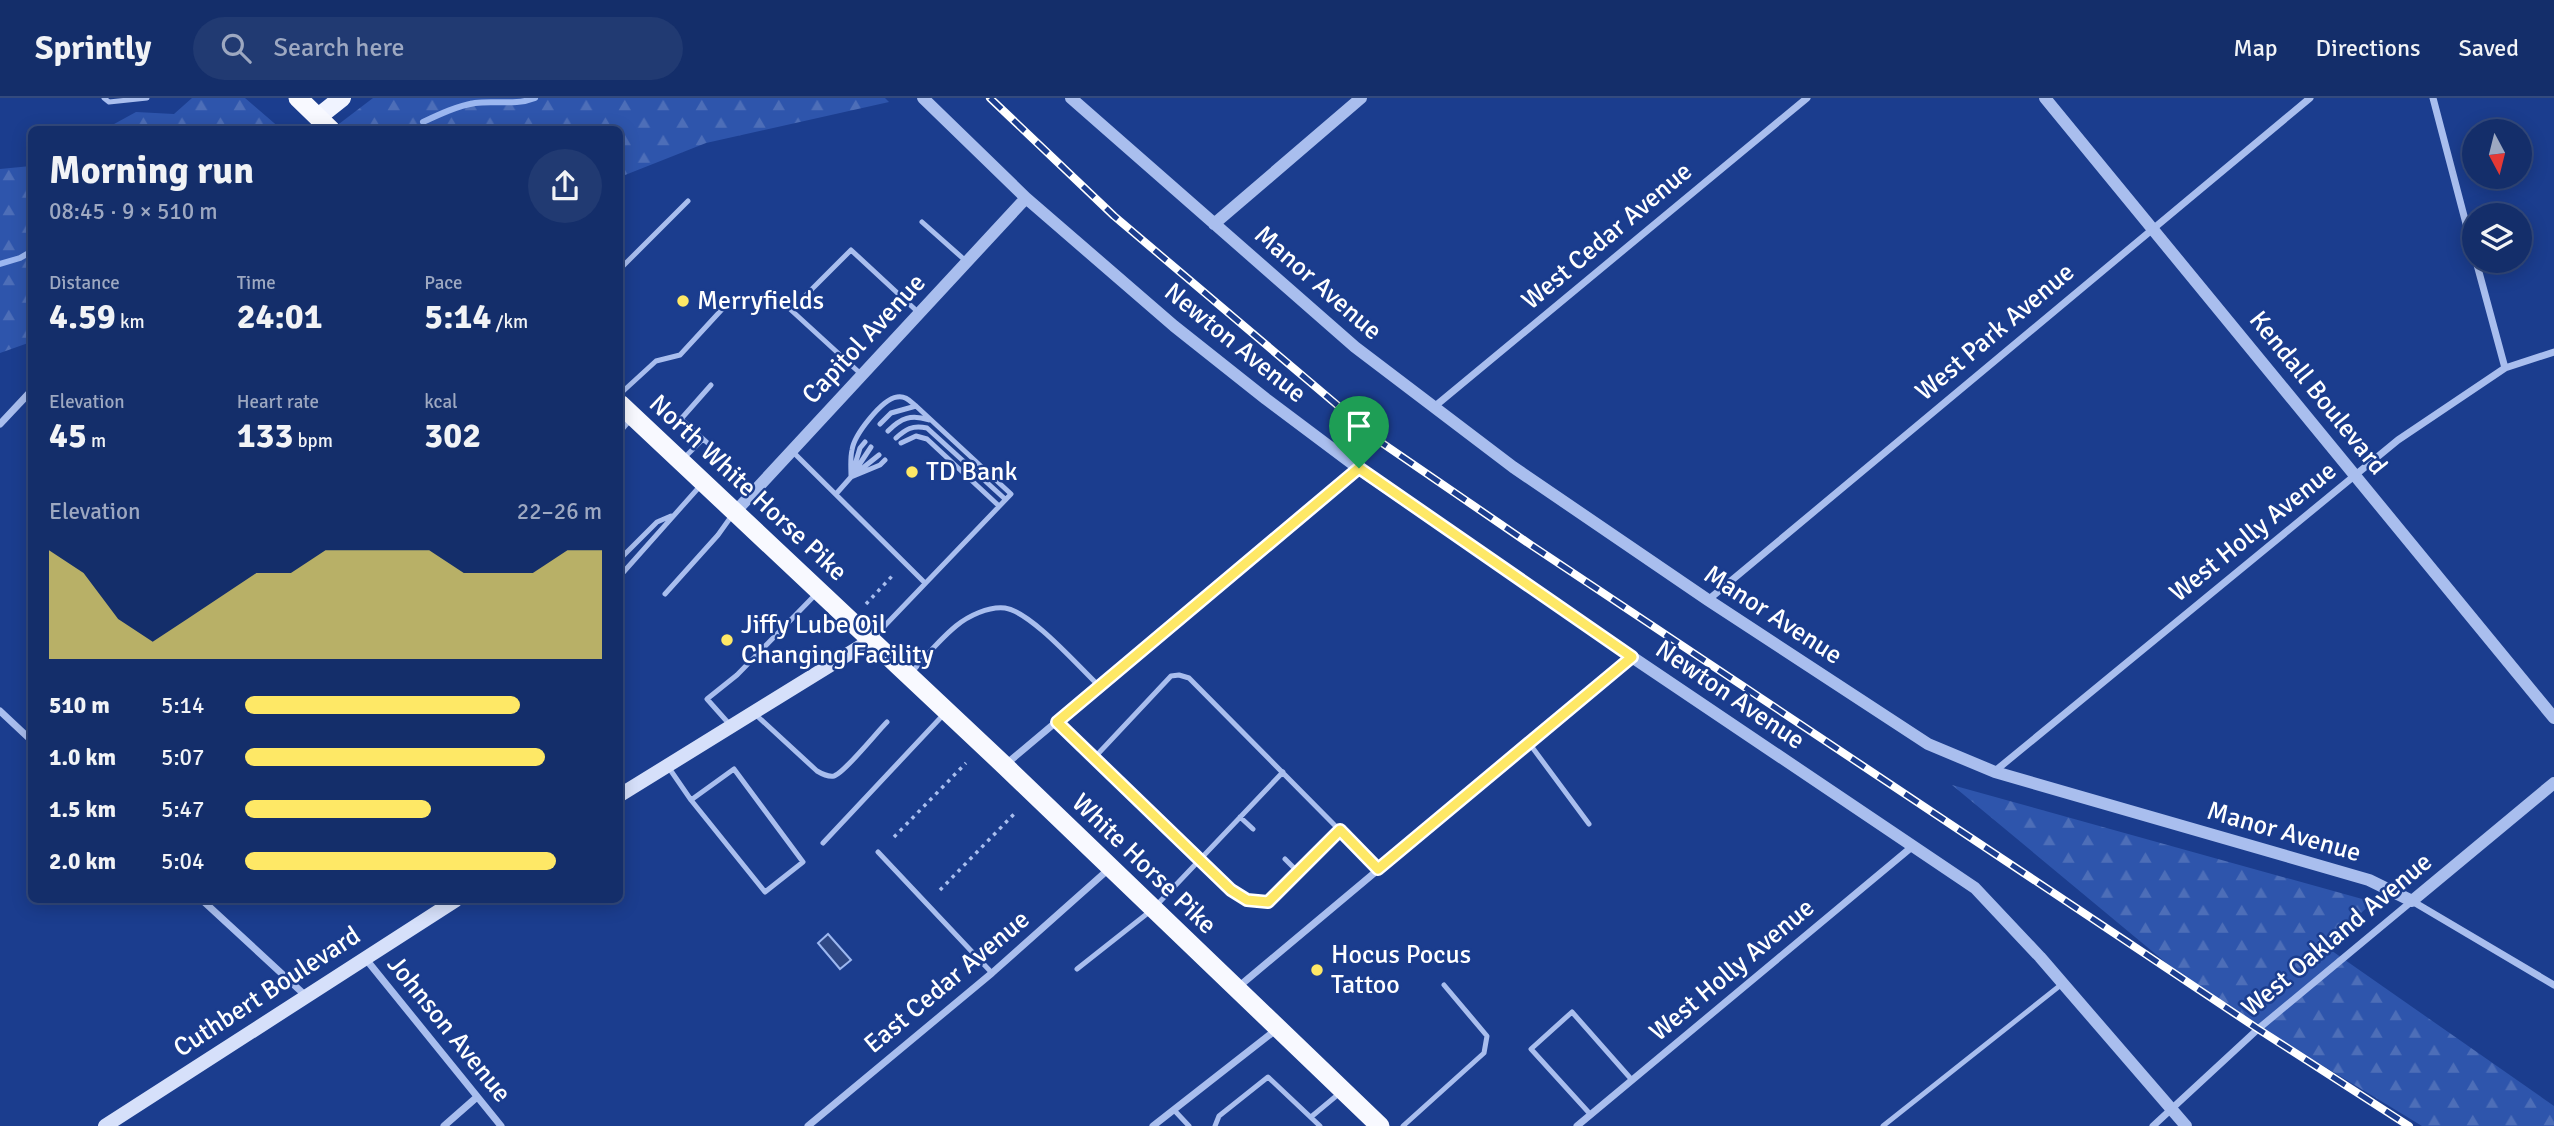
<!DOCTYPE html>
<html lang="en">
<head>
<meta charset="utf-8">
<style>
	:root { --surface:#142e6a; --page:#213a72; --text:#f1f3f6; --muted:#9da8c1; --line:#334a7e; --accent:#fee866 }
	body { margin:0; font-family:Signika,sans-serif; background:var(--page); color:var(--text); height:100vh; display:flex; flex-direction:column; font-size:26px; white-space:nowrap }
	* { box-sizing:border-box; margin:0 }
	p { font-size:23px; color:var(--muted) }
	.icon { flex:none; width:38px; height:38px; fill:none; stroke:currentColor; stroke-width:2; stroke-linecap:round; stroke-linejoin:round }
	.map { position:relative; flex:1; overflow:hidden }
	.details { position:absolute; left:28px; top:28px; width:595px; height:777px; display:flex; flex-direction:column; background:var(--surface); border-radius:10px; box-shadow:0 4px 18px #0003,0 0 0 2px var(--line) }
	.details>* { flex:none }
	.needle { width:46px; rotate:173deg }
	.buttons { position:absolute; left:2462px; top:21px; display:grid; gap:14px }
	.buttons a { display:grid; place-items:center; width:70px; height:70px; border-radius:50%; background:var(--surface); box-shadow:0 4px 18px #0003,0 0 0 2px var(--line); font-size:35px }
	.pin { position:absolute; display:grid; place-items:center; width:60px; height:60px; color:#fff; margin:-72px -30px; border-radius:50% 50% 50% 0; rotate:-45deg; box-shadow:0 0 7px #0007 }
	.pin .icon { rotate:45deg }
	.round { display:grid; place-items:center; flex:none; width:74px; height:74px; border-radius:37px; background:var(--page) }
	.overview { display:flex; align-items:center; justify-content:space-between; height:119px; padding:0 21px }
	h1 { font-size:38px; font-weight:700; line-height:52px }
	.figures { display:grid; grid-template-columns:repeat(3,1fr); gap:10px; height:119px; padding:7px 21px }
	.figures div { display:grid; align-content:center }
	.figures b { font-size:35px; font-weight:700 }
	.figures small { font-size:19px; font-weight:400 }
	.figures p { font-size:19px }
	.chart { height:196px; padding:14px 21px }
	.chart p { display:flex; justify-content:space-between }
	.chart svg { width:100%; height:126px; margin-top:7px; fill:var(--accent); opacity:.7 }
	ul { padding:0 21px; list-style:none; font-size:23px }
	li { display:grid; grid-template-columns:112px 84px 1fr; align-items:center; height:52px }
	li i { height:18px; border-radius:9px; background:var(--accent) }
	header { display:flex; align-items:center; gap:42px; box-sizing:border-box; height:98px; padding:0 35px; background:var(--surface); border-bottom:2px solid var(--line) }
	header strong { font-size:33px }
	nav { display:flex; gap:38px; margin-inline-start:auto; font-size:24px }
	.search { width:490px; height:63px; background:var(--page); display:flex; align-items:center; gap:18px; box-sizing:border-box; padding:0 24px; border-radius:38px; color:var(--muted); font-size:26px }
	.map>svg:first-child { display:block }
	.forest { fill:url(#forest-firs) }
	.water { fill:#2f4885; stroke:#9cb7f0; stroke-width:2 }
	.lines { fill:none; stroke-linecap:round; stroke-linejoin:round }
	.stream { stroke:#9cb7f0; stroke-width:6 }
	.path { stroke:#a9beee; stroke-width:3.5; stroke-dasharray:3.5 5; stroke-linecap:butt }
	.service { stroke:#a9beee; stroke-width:5 }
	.minor { stroke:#a9beee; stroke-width:7 }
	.tertiary { stroke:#a9beee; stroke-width:12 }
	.secondary { stroke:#d6e0fa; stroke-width:14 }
	.primary { stroke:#f0f3ff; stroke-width:18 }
	.trunk { stroke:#f8f9ff; stroke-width:19 }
	.rail-casing { stroke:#fff; stroke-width:8 }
	.rail { stroke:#1b3d8e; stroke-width:5; stroke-dasharray:16; stroke-linecap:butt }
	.route-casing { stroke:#fff; stroke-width:14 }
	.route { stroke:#fee866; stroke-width:9 }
	.poi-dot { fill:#fee866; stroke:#1b3d8e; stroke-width:2.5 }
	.labels { text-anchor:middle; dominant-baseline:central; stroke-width:5; stroke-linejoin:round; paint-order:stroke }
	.street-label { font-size:26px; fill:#fff; stroke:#1b3d8e }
	.poi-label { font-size:26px; fill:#fff; stroke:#1b3d8e; text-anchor:start }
</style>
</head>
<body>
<header>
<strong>Sprintly</strong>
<div class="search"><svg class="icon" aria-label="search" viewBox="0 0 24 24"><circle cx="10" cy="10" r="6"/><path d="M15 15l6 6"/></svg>Search here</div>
<nav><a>Map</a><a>Directions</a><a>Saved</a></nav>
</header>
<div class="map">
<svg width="2554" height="1028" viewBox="0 0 2554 1028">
	<defs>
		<pattern id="forest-firs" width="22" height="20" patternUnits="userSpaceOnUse" patternTransform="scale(1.75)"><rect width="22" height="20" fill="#2e55ac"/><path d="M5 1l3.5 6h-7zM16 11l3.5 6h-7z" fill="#4d6eb8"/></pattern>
	</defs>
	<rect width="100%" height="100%" fill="#1b3d8e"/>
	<path class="forest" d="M 192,0 L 245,0 L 281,31 L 105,31 L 136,14 L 174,16 Z
		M 373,0 L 885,0 L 889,4 L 706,45 L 620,79 L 620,32 L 331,32 Z
		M 31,68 L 31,244 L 0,255 L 0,71 Z
		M 1952,687 L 2373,804 L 2325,848 L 2554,1008 L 2554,1028 L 2422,1028 L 2200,893 Z"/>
	<path class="water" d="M 828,836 L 851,862 L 840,871 L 818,845 Z"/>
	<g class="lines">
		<path class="stream" d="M 423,24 C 440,16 457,8 475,5 C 495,2 515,8 535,0
			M 0,166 L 20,160 L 32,153"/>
		<path class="path" d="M 866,506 L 894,476
			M 894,739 L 966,665
			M 940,792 L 1017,713"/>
		<path class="service" d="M 104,0 L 109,4 L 147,0
			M 922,124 L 967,164
			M 620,171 L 688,103
			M 862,277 L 791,212 L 851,152 L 919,215
			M 711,287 L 681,321 L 722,358
			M 620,296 L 656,263 L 680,257 L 726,207
			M 880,326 L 891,315 L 916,308
			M 888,333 C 901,320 911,316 929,322
			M 620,334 L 631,321
			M 896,340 C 906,331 912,327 927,330 L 1005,401
			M 901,345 L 916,338 L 927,341 L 999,408
			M 792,353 L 924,484
			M 683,361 L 703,341
			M 853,373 L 860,350 L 865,344
			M 855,373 L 871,349
			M 859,373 L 879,357
			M 851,379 L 880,367 L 885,362
			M 836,396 L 851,379 C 851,370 850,360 852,352 C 854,337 882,301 897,299 C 905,297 911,304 916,308 L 1011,396 L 873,540
			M 620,461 L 657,424 L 671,418
			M 620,478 L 701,387
			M 665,496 L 718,437 L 733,416
			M 911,575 C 925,559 939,542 956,528 C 968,518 989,508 1005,510 C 1031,514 1078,568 1099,588
			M 755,616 L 817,673 C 822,676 828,679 834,678 C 844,675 877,634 887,624
			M 1057,624 L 1095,659 L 1171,578 L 1179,577 L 1189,580 L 1378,771
			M 731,628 L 707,601 L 737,577 L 817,495
			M 1529,645 L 1589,726
			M 1095,659 L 1231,792 L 1247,802 L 1268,804 L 1340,732
			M 669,670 L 691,702 L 765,794 L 803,764 L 734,671 L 691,702
			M 1240,719 L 1253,731
			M 823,745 L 945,615
			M 878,754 L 992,875
			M 1285,761 L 1298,774
			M 1077,871 L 1153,811 L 1283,674
			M 1174,1012 L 1189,1028
			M 1591,1017 L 1531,951 L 1572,914 L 1632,982
			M 1311,1019 L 1341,994
			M 1215,1028 L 1219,1018 L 1268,979 L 1320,1028
			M 1403,1028 L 1484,955 L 1487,938 L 1444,887
			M 1883,1028 L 2062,886"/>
		<path class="minor" d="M 2433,0 L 2474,156
			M 2476,163 L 2505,270
			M 1434,309 L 1807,0
			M 0,326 L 32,292
			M 1708,502 L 2310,0
			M 0,613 L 32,643
			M 1005,667 L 1358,370
			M 1995,673 L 2398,342 L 2505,270 L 2554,254
			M 202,802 L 306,898
			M 365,860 L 501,1028
			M 1237,890 L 1632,559
			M 444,1028 L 477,999
			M 808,1028 L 992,875 L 1110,770
			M 1153,1028 L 1277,931
			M 1577,1028 L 1913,748
			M 2153,1028 L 2258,931 L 2412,803 L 2554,887"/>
		<path class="tertiary" d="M 923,0 L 1026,100 L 1174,228 L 1266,301 L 1358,370 L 1632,559 L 1975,790 L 2040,859 L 2186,1028
			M 1071,0 L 1355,249 L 1513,369 L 1708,502 L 1928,646 L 1995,674 L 2369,782 L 2412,803 L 2554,685
			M 2045,0 L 2554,620
			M 1214,126 L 1361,0
			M 735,414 L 1026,100"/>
		<path class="secondary" d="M 620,697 L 871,542
			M 105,1028 L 456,802"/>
		<path class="primary" d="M 318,19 L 342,0"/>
		<path class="trunk" d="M 298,0 L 331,32
			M 620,306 L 1005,668 L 1380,1028"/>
		<g class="rail-casing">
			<path id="rail" d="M 990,0 L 1114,118 L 1382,345 L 1531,447 L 2258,931 L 2409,1028"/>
		</g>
		<use href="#rail" class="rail"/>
	</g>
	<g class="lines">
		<g class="route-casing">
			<path id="route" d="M 1359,370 L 1632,559 L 1378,771 L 1340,732 L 1268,804 L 1247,802 L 1231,792 L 1057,624 Z"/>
		</g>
		<use href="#route" class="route"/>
	</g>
	<g class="poi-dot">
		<circle cx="683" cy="203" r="7"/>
		<circle cx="912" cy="374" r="7"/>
		<circle cx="727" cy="542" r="7"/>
		<circle cx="1317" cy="872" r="7"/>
	</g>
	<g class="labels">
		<g class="street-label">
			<text transform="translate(1607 138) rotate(-40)">West Cedar Avenue</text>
			<text transform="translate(1318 185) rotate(41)">Manor Avenue</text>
			<text transform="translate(1995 234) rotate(-40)">West Park Avenue</text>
			<text transform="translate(864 241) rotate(-47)">Capitol Avenue</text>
			<text transform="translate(1235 245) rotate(39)">Newton Avenue</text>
			<text transform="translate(2318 295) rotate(51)">Kendall Boulevard</text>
			<text transform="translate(748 390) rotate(43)">North White Horse Pike</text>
			<text transform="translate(2253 434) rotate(-39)">West Holly Avenue</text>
			<text transform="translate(1773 517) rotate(33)">Manor Avenue</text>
			<text transform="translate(1730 597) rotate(34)">Newton Avenue</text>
			<text transform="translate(2284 734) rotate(16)">Manor Avenue</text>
			<text transform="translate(1144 766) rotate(44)">White Horse Pike</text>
			<text transform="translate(2337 837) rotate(-40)">West Oakland Avenue</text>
			<text transform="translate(1732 872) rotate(-40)">West Holly Avenue</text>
			<text transform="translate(947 884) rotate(-40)">East Cedar Avenue</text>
			<text transform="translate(267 894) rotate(-33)">Cuthbert Boulevard</text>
			<text transform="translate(449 931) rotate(51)">Johnson Avenue</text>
		</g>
		<g class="poi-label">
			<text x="697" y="203">Merryfields</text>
			<text x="926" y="374">TD Bank</text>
			<text x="741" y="527">Jiffy Lube Oil<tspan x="741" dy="30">Changing Facility</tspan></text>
			<text x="1331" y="857">Hocus Pocus<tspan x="1331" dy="30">Tattoo</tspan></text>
		</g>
	</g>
</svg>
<div class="buttons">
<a><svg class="needle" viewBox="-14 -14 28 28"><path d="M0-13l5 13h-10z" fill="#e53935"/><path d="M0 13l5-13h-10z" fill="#9da8c1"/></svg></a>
<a><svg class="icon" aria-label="layers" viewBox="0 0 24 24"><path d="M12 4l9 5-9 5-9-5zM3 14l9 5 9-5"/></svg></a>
</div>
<div class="pin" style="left:1359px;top:370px;background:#1e9e55"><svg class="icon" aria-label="arrive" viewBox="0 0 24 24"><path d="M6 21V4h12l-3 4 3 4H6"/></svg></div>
<section class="details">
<div class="overview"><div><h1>Morning run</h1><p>08:45 · 9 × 510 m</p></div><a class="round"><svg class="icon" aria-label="share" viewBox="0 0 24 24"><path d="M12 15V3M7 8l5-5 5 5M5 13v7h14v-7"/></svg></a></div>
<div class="figures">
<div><p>Distance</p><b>4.59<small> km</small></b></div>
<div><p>Time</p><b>24:01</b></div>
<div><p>Pace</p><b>5:14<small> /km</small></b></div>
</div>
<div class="figures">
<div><p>Elevation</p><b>45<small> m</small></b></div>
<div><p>Heart rate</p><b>133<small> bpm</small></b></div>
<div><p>kcal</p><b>302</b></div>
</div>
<div class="chart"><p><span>Elevation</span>22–26 m</p>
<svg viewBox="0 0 160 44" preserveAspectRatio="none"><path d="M0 44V6L10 14L20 30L30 38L40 30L50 22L60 14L70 14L80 6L90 6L100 6L110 6L120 14L130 14L140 14L150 6L160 6V44z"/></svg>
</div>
<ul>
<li><b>510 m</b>5:14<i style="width:77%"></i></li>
<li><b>1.0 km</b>5:07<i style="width:84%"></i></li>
<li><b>1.5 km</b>5:47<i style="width:52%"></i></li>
<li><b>2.0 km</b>5:04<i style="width:87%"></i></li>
</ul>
</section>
</div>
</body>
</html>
